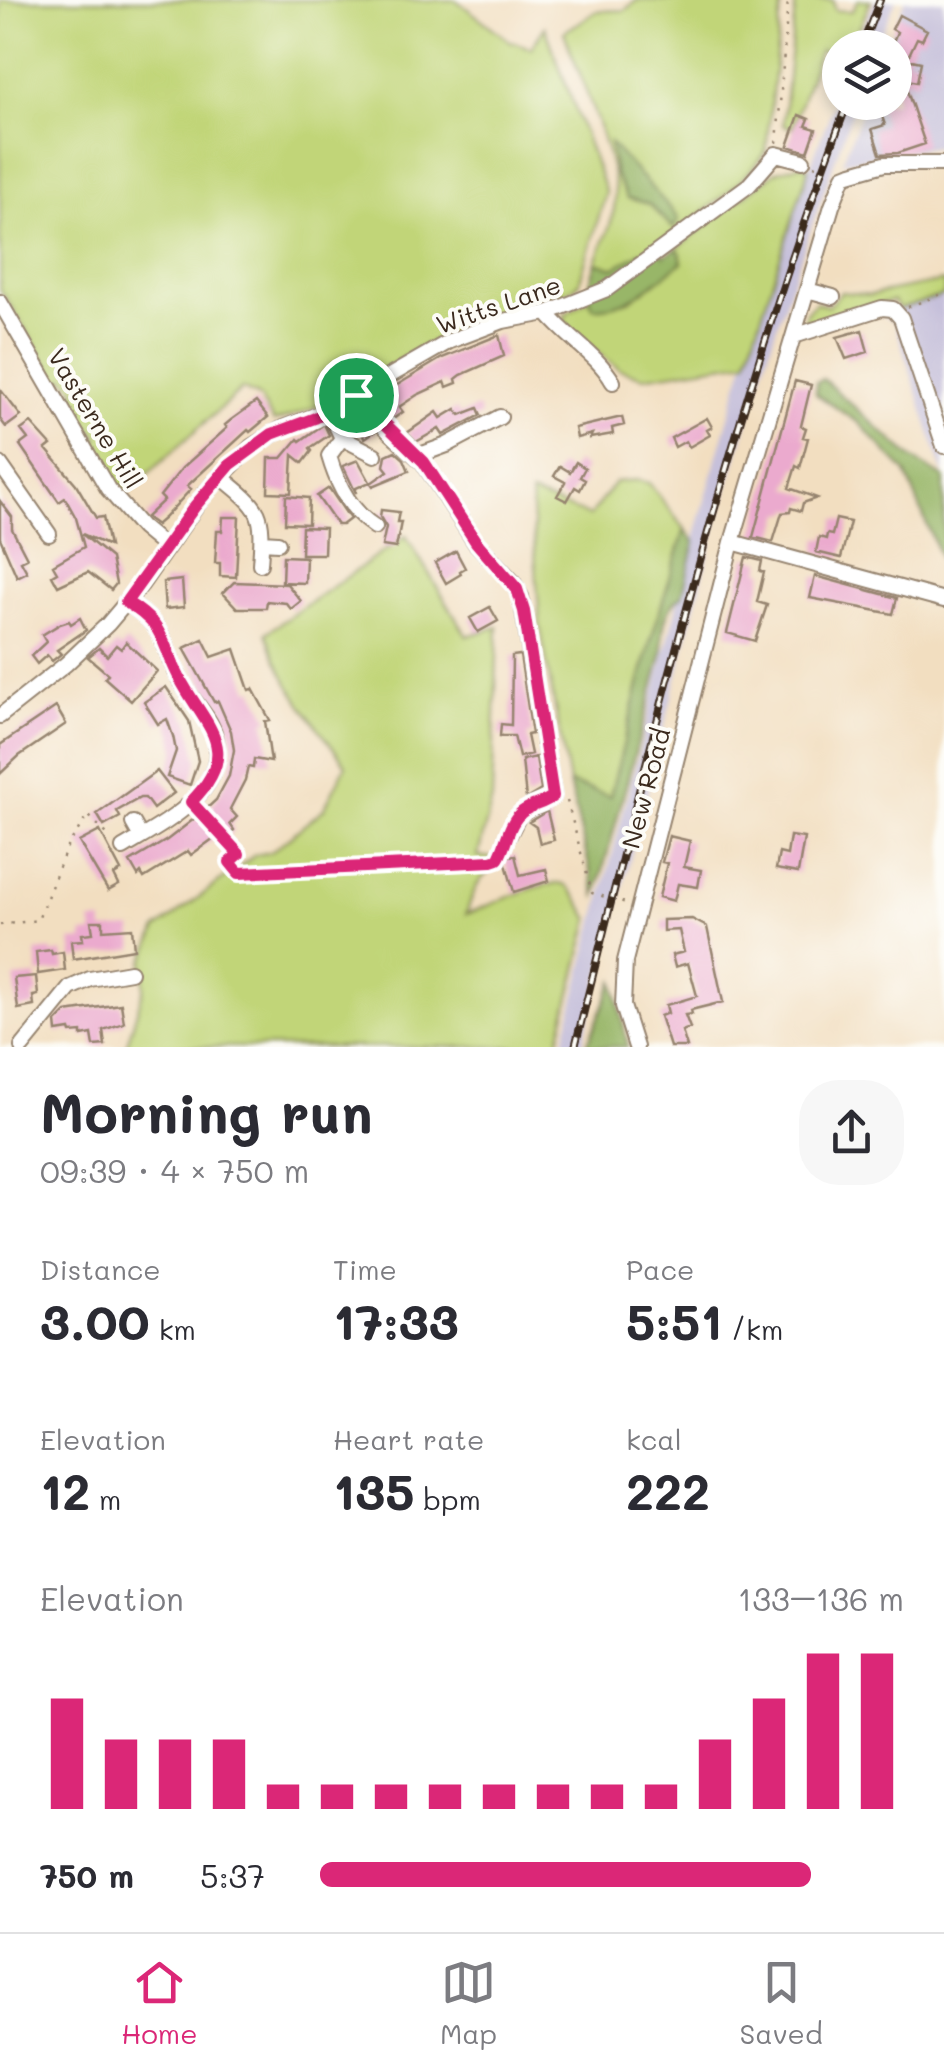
<!DOCTYPE html>
<html lang="en">
<head>
<meta charset="utf-8">
<style>
	:root { --surface:#fff; --page:#f7f7f7; --text:#2b2b33; --muted:#7c7c81; --line:#e1e1e2; --accent:#db2777 }
	body { margin:0; font-family:Mali,sans-serif; background:var(--page); color:var(--text); height:100vh; display:flex; flex-direction:column; font-size:38px; white-space:nowrap }
	* { box-sizing:border-box; margin:0 }
	p { font-size:32px; color:var(--muted) }
	.icon { flex:none; width:55px; height:55px; fill:none; stroke:currentColor; stroke-width:2; stroke-linecap:round; stroke-linejoin:round }
	.map { position:relative; height:1047px; overflow:hidden }
	.panel { display:flex; flex-direction:column; background:var(--surface); flex:1 }
	.panel>* { flex:none }
	.fabs { position:absolute; left:822px; top:30px; display:grid; gap:20px }
	.fabs a { display:grid; place-items:center; width:90px; height:90px; border-radius:50%; background:var(--surface); box-shadow:0 5px 15px #0003; font-size:50px }
	.pin { position:absolute; display:grid; place-items:center; width:85px; height:85px; color:#fff; margin:-42px; border:5px solid #fff; border-radius:50%; box-shadow:0 2px 10px #0007 }
	.round { display:grid; place-items:center; flex:none; width:105px; height:105px; border-radius:40px; background:var(--page) }
	.overview { display:flex; align-items:center; justify-content:space-between; height:170px; padding:0 40px }
	h1 { font-size:55px; font-weight:800; line-height:75px }
	.metrics { display:grid; grid-template-columns:repeat(3,1fr); gap:15px; height:170px; padding:10px 40px }
	.metrics div { display:grid; align-content:center }
	.metrics b { font-size:50px; font-weight:800 }
	.metrics small { font-size:28px; font-weight:400 }
	.metrics p { font-size:28px }
	.chart { height:280px; padding:20px 40px }
	.chart p { display:flex; justify-content:space-between }
	.chart svg { width:100%; height:180px; margin-top:10px; stroke:var(--accent); stroke-width:6 }
	ul { padding:0 40px; list-style:none; font-size:32px }
	li { display:grid; grid-template-columns:160px 120px 1fr; align-items:center; height:75px }
	li i { height:25px; border-radius:12px; background:var(--accent) }
	.tabs { display:flex; justify-content:space-around; align-items:center; height:140px; border-top:2px solid var(--line); background:var(--surface); font-size:28px; color:var(--muted) }
	.tabs a { display:grid; justify-items:center; gap:5px }
	.tabs .current { color:var(--accent) }
	.map>svg:first-child { display:block }
	.industrial { fill:#c6c0da }
	.green { fill:#c1d578; stroke:#7e804b; stroke-width:2.5 }
	.forest { fill:#98b668; stroke:#6a7043; stroke-width:2.5 }
	.building { fill:#ebaace }
	.lines { fill:none; stroke-linecap:round; stroke-linejoin:round }
	.minor-casing { stroke:#96846f; stroke-width:18 }
	.path { stroke:#96846f; stroke-width:2.5; stroke-dasharray:2.5 8; stroke-linecap:butt }
	.minor { stroke:#fff; stroke-width:14 }
	.rail-casing { stroke:#3b2a1e; stroke-width:8 }
	.rail { stroke:#fdfcf7; stroke-width:4; stroke-dasharray:11; stroke-linecap:butt }
	.route-casing { stroke:#fff; stroke-width:20 }
	.route { stroke:#db2777; stroke-width:12 }
	.labels { text-anchor:middle; dominant-baseline:central; stroke-width:8; stroke-linejoin:round; paint-order:stroke }
	.street-label { font-size:25px; fill:#3b2a1e; stroke:#fdfcf7 }
</style>
</head>
<body>
<div class="map">
<svg width="944" height="1047" viewBox="0 0 944 1047">
	<rect width="100%" height="100%" fill="#fdfcf7"/>
	<filter id="ink" filterUnits="userSpaceOnUse"><feTurbulence type="fractalNoise" baseFrequency=".01" numOctaves="2"/><feDisplacementMap in="SourceGraphic" scale="20" xChannelSelector="R" yChannelSelector="G"/><feConvolveMatrix kernelMatrix="1 2 1 2 8 2 1 2 1" color-interpolation-filters="sRGB"/></filter>
	<filter id="wash" filterUnits="userSpaceOnUse"><feTurbulence type="fractalNoise" baseFrequency=".0048" numOctaves="4" result="noise"/><feDisplacementMap in="SourceGraphic" scale="40" xChannelSelector="R" yChannelSelector="G"/><feGaussianBlur stdDeviation="2.25" result="paint"/><feColorMatrix in="noise" values="0 0 0 0 0 0 0 0 0 0 0 0 0 0 0 0 0 1.4 0 .05"/><feComposite in="paint" operator="in"/></filter>
	<g filter="url(#wash)">
		<rect width="100%" height="100%" fill="#f2dec0"/>
		<path class="industrial" d="M 875,0 L 896,0 L 876,47 L 856,47 Z
			M 905,0 L 944,0 L 944,145 L 842,162 L 865,103 L 895,102 L 895,48 L 887,47 Z
			M 840,87 L 840,102 L 855,103 L 776,329 L 715,530 L 582,1047 L 562,1047 L 697,528 L 739,381 L 807,174 Z
			M 944,295 L 944,475 L 894,322 L 880,315 Z"/>
		<path class="green" d="M 0,0 L 456,0 L 510,41 L 531,48 L 545,27 L 606,193 L 579,283 C 558,304 493,316 463,328 C 395,355 348,401 274,422 L 259,397 L 242,389 L 121,498 L 90,449 L 98,438 L 91,428 L 82,432 L 67,401 L 76,390 L 65,378 L 58,382 L 0,289 Z
			M 637,0 L 782,0 L 766,151 C 738,192 659,248 613,268 L 596,262 C 603,241 616,218 615,195 C 614,153 578,74 564,32 L 597,11 L 625,10 Z
			M 796,0 L 833,0 L 835,10 L 852,11 L 858,0 L 871,0 L 852,47 L 840,48 L 840,57 L 820,50 L 792,128 L 783,125 Z
			M 802,164 L 808,168 L 807,174 L 747,361 L 643,377 L 619,369 L 565,325 L 565,314 L 588,300 L 629,301 L 681,263 L 680,252 L 676,249 L 775,172 Z
			M 944,281 L 944,295 L 900,309 L 893,301 L 847,310 L 819,324 L 804,322 L 806,312 L 816,302 L 828,306 L 841,292 L 870,295 Z
			M 636,480 L 649,483 L 685,529 L 650,643 L 610,797 L 569,783 L 540,627 L 531,494 L 590,516 L 615,482 Z
			M 406,536 L 467,636 L 498,627 L 492,799 L 478,856 L 496,859 C 493,871 487,871 480,881 C 473,890 470,903 466,914 C 486,908 548,876 566,886 C 576,892 583,909 590,919 L 557,1047 L 126,1047 L 144,988 L 143,963 L 157,929 L 255,855 L 271,852 L 324,809 L 346,765 C 315,723 281,683 266,633 Z"/>
		<path class="forest" d="M 610,143 L 674,212 L 679,220 L 673,228 L 649,204 L 627,198 L 615,174 Z
			M 657,243 L 664,256 L 676,249 L 680,252 L 682,262 C 655,282 628,310 593,307 C 584,293 592,277 596,262 L 614,268 Z
			M 823,379 L 912,458 L 944,478 L 944,567 L 906,473 L 859,423 L 816,394 L 816,382 Z
			M 685,529 L 695,542 L 682,596 C 664,607 661,632 663,652 L 596,895 L 569,783 L 610,796 L 650,643 Z
			M 614,981 L 628,1047 L 588,1047 L 588,1042 Z"/>
		<g id="blocks">
			<path class="building" d="M 899,15 L 927,30 L 922,40 L 917,38 L 907,59 L 921,62 L 917,82 L 903,79 L 925,144 L 898,153 L 880,154 L 872,129 L 885,125 L 877,102 L 895,102 L 895,46 L 892,44 L 897,32 L 892,29 Z
				M 799,115 L 809,119 L 806,126 L 816,129 L 808,152 L 788,146 Z
				M 862,330 L 868,352 L 846,359 L 837,337 Z
				M 499,335 L 504,356 L 461,375 L 456,379 L 457,383 L 447,387 L 445,382 L 417,395 L 399,407 L 403,412 L 393,419 L 374,399 L 442,358 Z
				M 795,381 L 811,385 L 801,426 L 806,428 L 803,437 L 808,438 L 800,468 L 796,466 L 789,488 L 817,498 L 803,503 L 801,511 L 791,508 L 790,512 L 782,513 L 773,542 L 753,537 Z
				M 0,389 L 21,416 L 6,427 L 0,419 Z
				M 256,402 L 268,417 L 250,432 L 248,430 L 187,486 L 191,489 L 164,518 L 156,525 L 149,520 L 146,517 L 164,500 L 160,496 L 182,468 L 227,428 L 225,425 L 231,420 Z
				M 478,408 L 481,415 L 443,435 L 439,429 L 416,442 L 407,433 L 437,412 L 441,418 L 456,409 L 460,415 Z
				M 355,410 L 375,431 L 365,438 L 348,415 Z
				M 622,417 L 624,425 L 612,428 L 613,434 L 590,438 L 592,434 L 577,438 L 575,428 Z
				M 707,418 L 712,427 L 707,430 L 710,435 L 689,447 L 686,441 L 675,447 L 671,438 Z
				M 31,423 L 51,445 L 46,449 L 76,484 L 96,518 L 103,517 L 109,546 L 82,534 L 111,558 L 116,584 L 111,590 L 88,572 L 58,586 L 52,575 L 57,572 L 53,565 L 84,547 L 76,518 L 65,498 L 59,502 L 20,445 L 28,439 L 21,430 Z
				M 324,424 L 329,435 L 310,448 L 312,451 L 303,463 L 293,455 L 291,493 L 268,492 L 269,458 L 282,458 L 298,439 L 300,441 Z
				M 395,451 L 404,459 L 409,471 L 373,486 L 371,483 L 388,471 L 384,466 L 386,455 Z
				M 358,460 L 370,482 L 356,488 L 356,493 L 343,466 Z
				M 576,462 L 585,468 L 580,477 L 585,480 L 580,490 L 575,487 L 567,501 L 557,496 L 565,482 L 554,476 L 560,466 L 570,472 Z
				M 329,488 L 350,519 L 342,525 L 337,525 L 317,496 Z
				M 286,496 L 309,498 L 308,524 L 285,523 Z
				M 0,501 L 12,517 L 12,529 L 27,558 L 21,561 L 27,572 L 17,577 L 0,538 Z
				M 381,510 L 399,512 L 397,522 L 401,522 L 396,548 L 382,546 L 386,527 L 380,517 Z
				M 223,517 L 239,517 L 236,577 L 220,576 L 220,563 L 215,563 L 217,531 L 222,531 Z
				M 836,519 L 850,522 L 841,558 L 816,552 L 819,537 L 826,539 L 827,534 L 832,535 Z
				M 302,527 L 325,528 L 324,554 L 301,554 Z
				M 456,551 L 465,568 L 460,571 L 461,574 L 446,583 L 435,563 Z
				M 283,556 L 306,557 L 305,583 L 282,582 Z
				M 746,557 L 762,561 L 760,571 L 764,572 L 757,602 L 767,605 L 755,641 L 727,633 Z
				M 815,576 L 897,598 L 893,614 L 810,598 Z
				M 182,580 L 184,607 L 165,609 L 163,582 Z
				M 234,582 L 287,584 L 301,601 L 291,609 L 286,603 L 267,601 L 266,608 L 237,608 L 223,593 Z
				M 490,607 L 498,621 L 478,632 L 470,618 Z
				M 80,618 L 86,630 L 57,650 L 61,654 L 52,661 L 47,655 L 37,664 L 31,656 L 46,642 L 42,635 L 60,624 L 69,621 L 71,624 Z
				M 203,639 L 212,657 L 235,649 L 249,690 L 253,689 L 270,720 L 265,721 L 271,762 L 254,759 L 253,768 L 248,767 L 245,780 L 230,809 L 237,817 L 230,824 L 234,830 L 226,838 L 221,833 L 191,855 L 188,851 L 144,878 L 141,873 L 138,876 L 130,862 L 167,840 L 203,812 L 216,800 L 229,776 L 234,750 L 231,731 L 218,701 L 214,702 L 184,648 Z
				M 126,642 L 157,671 L 131,701 L 105,678 L 108,674 L 88,657 L 99,648 L 107,656 L 116,645 L 121,649 Z
				M 520,655 L 532,734 L 527,735 L 531,754 L 519,757 L 514,736 L 500,736 L 501,724 L 511,725 L 512,656 Z
				M 166,687 L 189,721 L 198,761 L 190,785 L 167,777 L 176,751 L 173,736 L 167,719 L 158,724 L 144,702 Z
				M 56,707 L 66,724 L 19,756 L 0,774 L 0,745 Z
				M 536,757 L 541,790 L 526,799 L 522,760 Z
				M 157,771 L 174,793 L 153,809 L 145,798 L 140,798 L 117,811 L 120,817 L 104,826 L 97,814 Z
				M 547,811 L 554,840 L 540,844 L 536,827 L 529,822 Z
				M 100,831 L 121,871 L 114,875 L 119,885 L 108,891 L 79,842 Z
				M 669,836 L 690,841 L 684,867 L 701,870 L 698,887 L 678,884 L 674,901 L 659,897 L 667,863 L 662,862 Z
				M 790,836 L 804,838 L 798,873 L 776,869 L 779,853 L 787,855 Z
				M 515,855 L 520,875 L 546,869 L 549,881 L 514,892 L 504,857 Z
				M 692,919 L 707,927 L 723,1002 L 691,1010 L 692,1014 L 685,1015 L 690,1028 L 682,1031 L 687,1047 L 670,1047 L 660,1016 L 668,1013 L 666,1005 L 697,996 L 688,963 L 675,967 L 672,955 L 684,952 L 679,930 L 663,931 L 663,920 Z
				M 91,921 L 103,921 L 103,930 L 132,928 L 134,949 L 73,959 L 71,941 L 83,940 L 82,934 L 93,933 Z
				M 51,950 L 52,954 L 63,952 L 65,970 L 38,974 L 36,952 Z
				M 36,976 L 38,995 L 33,996 L 34,1006 L 18,1009 L 14,978 Z
				M 121,1004 L 124,1023 L 103,1030 L 105,1045 L 94,1046 L 92,1034 L 82,1036 L 82,1032 L 71,1033 L 70,1030 L 57,1032 L 56,1022 L 66,1012 Z"/>
		</g>
	</g>
	<g filter="url(#ink)">
		<use href="#blocks" fill-opacity="0" stroke="#96846f" stroke-width="2.5"/>
		<g class="lines">
			<g class="minor-casing">
				<path id="minor" d="M 807,290 L 833,297
					M 0,302 L 108,489 L 142,528 L 165,547
					M 547,313 C 567,338 597,354 613,382
					M 794,336 L 882,308 L 893,309 L 901,318 L 944,446
					M 356,395 L 390,432 L 423,462 L 475,542 L 513,582 L 521,597 L 553,796 L 519,815 L 509,835
					M 329,411 L 342,438 L 329,456 C 337,484 350,511 375,527
					M 342,438 L 375,455
					M 417,456 L 447,445 L 500,417
					M 0,464 L 49,534
					M 220,476 C 262,510 264,511 260,564
					M 262,542 L 278,543
					M 732,542 L 944,600
					M 0,716 L 66,664 L 108,624 L 141,585 L 206,492 L 251,447 L 283,428 L 329,411 L 450,341 L 503,321 L 547,313 L 607,289 L 749,185 L 776,154 L 803,161
					M 133,823 L 141,837
					M 123,848 C 161,825 230,792 215,736 C 210,716 192,701 182,683 C 161,645 168,627 126,602
					M 22,1047 L 70,988 L 90,979 L 130,972
					M 636,1047 L 623,1006 L 625,961 L 732,542 L 832,206 L 844,176 L 849,174 L 884,164 L 944,164"/>
			</g>
			<path class="path" d="M 777,143 L 788,0
				M 814,165 L 830,170
				M 908,307 L 944,293
				M 567,801 L 592,893 L 626,903
				M 199,810 L 239,854 L 230,862 L 239,873 L 492,861 L 498,859 L 504,849
				M 0,925 L 38,920 L 67,847 L 88,815 L 111,838"/>
			<use href="#minor" class="minor"/>
			<g class="rail-casing">
				<path id="rail" d="M 861,48 L 880,0
					M 575,1047 C 654,730 731,409 848,102"/>
			</g>
			<use href="#rail" class="rail"/>
		</g>
	</g>
	<g class="lines" filter="url(#ink)">
		<g class="route-casing">
			<path id="route" d="M 356,395 L 424,462 L 476,542 L 517,589 L 524,611 L 553,796 C 544,804 532,804 522,812 C 508,823 507,844 498,859 L 492,861 L 239,873 L 230,862 L 239,854 L 191,802 C 244,749 205,727 179,677 C 160,640 166,626 126,602 L 195,506 L 230,465 L 272,434 L 315,418 Z"/>
		</g>
		<use href="#route" class="route"/>
	</g>
	<g class="labels">
		<g class="street-label">
			<text transform="translate(498 304) rotate(-19)">Witts Lane</text>
			<text transform="translate(96 418) rotate(59)">Vasterne Hill</text>
			<text transform="translate(645 788) rotate(-75)">New Road</text>
		</g>
	</g>
</svg>
<div class="fabs">
<a><svg class="icon" aria-label="layers" viewBox="0 0 24 24"><path d="M12 4l9 5-9 5-9-5zM3 14l9 5 9-5"/></svg></a>
</div>
<div class="pin" style="left:356px;top:395px;background:#1e9e55"><svg class="icon" aria-label="arrive" viewBox="0 0 24 24"><path d="M6 21V4h12l-3 4 3 4H6"/></svg></div>
</div>
<section class="panel">
<div class="overview"><div><h1>Morning run</h1><p>09:39 · 4 × 750 m</p></div><a class="round"><svg class="icon" aria-label="share" viewBox="0 0 24 24"><path d="M12 15V3M7 8l5-5 5 5M5 13v7h14v-7"/></svg></a></div>
<div class="metrics">
<div><p>Distance</p><b>3.00<small> km</small></b></div>
<div><p>Time</p><b>17:33</b></div>
<div><p>Pace</p><b>5:51<small> /km</small></b></div>
</div>
<div class="metrics">
<div><p>Elevation</p><b>12<small> m</small></b></div>
<div><p>Heart rate</p><b>135<small> bpm</small></b></div>
<div><p>kcal</p><b>222</b></div>
</div>
<div class="chart"><p><span>Elevation</span>133–136 m</p>
<svg viewBox="0 0 160 44" preserveAspectRatio="none"><path d="M5 44V17M15 44V27M25 44V27M35 44V27M45 44V38M55 44V38M65 44V38M75 44V38M85 44V38M95 44V38M105 44V38M115 44V38M125 44V27M135 44V17M145 44V6M155 44V6"/></svg>
</div>
<ul>
<li><b>750 m</b>5:37<i style="width:84%"></i></li>
</ul>
</section>
<nav class="tabs">
<a class="current"><svg class="icon" aria-label="home" viewBox="0 0 24 24"><path d="M3 11l9-7 9 7M6 9v11h12V9"/></svg>Home</a>
<a><svg class="icon" aria-label="map" viewBox="0 0 24 24"><path d="M3 6l6-2 6 2 6-2v14l-6 2-6-2-6 2zM9 4v14M15 6v14"/></svg>Map</a>
<a><svg class="icon" aria-label="saved" viewBox="0 0 24 24"><path d="M7 4h10v16l-5-4-5 4z"/></svg>Saved</a>
</nav>
</body>
</html>
